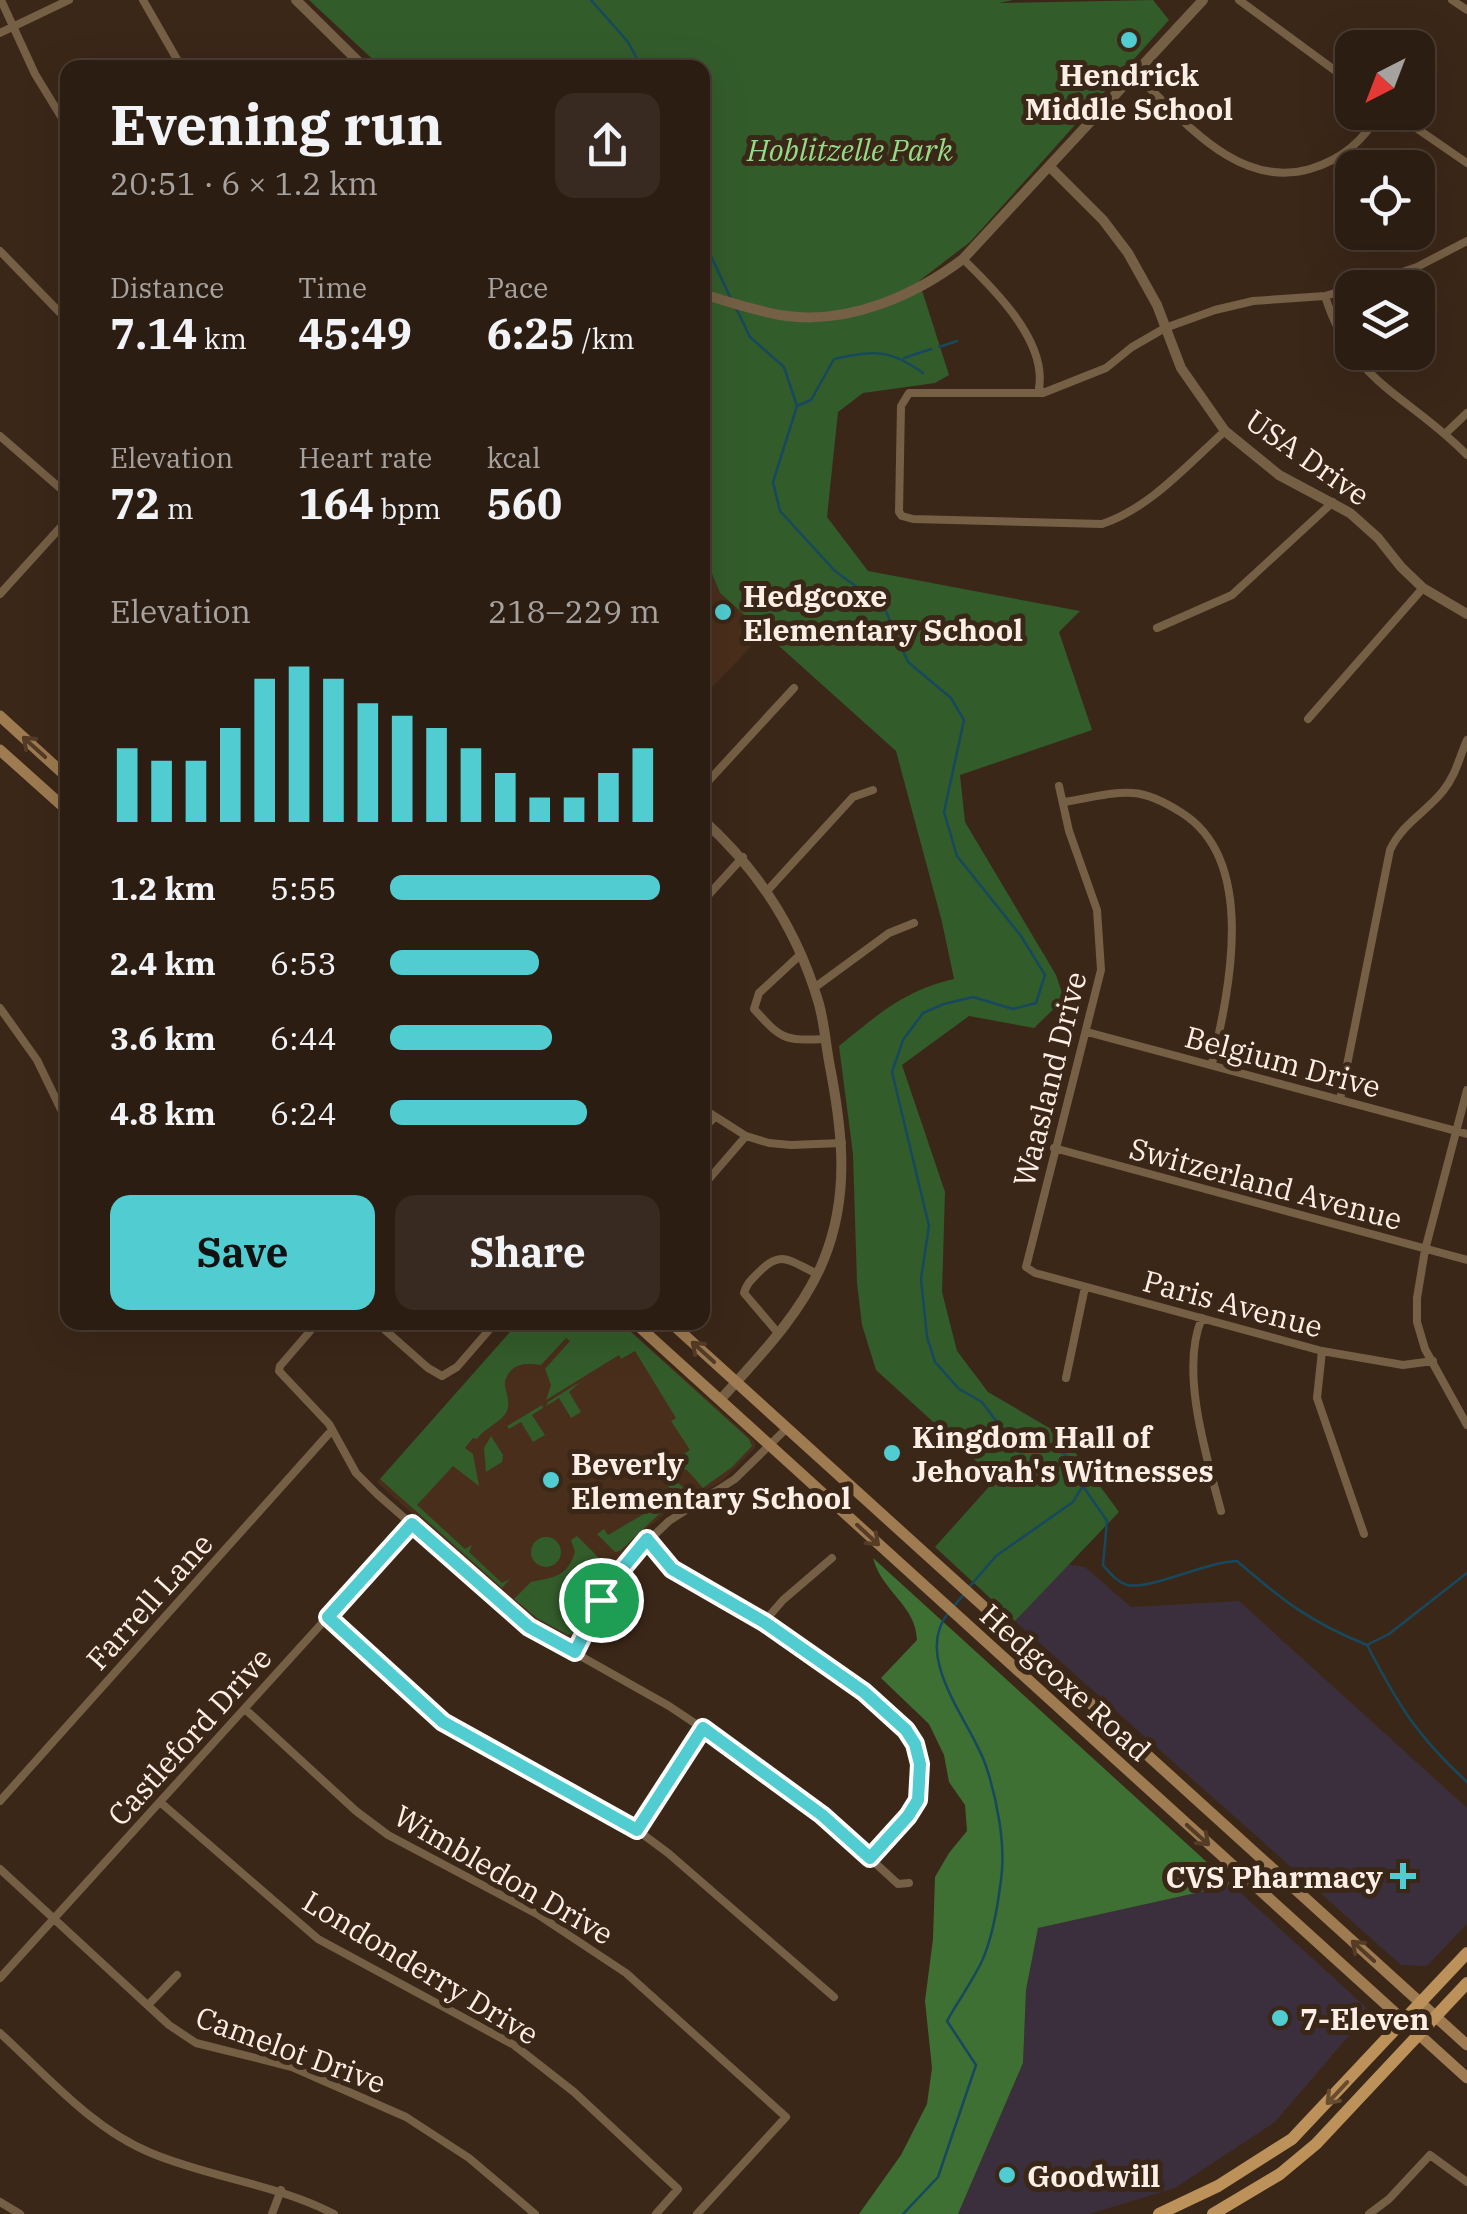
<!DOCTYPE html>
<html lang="en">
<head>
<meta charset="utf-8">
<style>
	:root { --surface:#2c1d12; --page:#382a20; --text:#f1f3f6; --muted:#a6a29f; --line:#483b32; --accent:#51ccd1 }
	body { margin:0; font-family:"IBM Plex Serif",serif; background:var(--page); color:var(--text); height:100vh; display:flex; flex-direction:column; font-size:38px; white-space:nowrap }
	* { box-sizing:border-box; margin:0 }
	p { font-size:32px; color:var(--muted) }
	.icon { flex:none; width:55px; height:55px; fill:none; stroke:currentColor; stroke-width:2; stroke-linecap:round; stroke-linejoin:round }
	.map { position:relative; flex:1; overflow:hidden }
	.sheet { position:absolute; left:60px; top:60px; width:650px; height:1270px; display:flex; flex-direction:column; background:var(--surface); border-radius:20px; box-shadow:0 10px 40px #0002,0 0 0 2px var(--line) }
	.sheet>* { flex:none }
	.needle { width:65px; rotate:222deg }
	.tools { position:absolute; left:1335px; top:30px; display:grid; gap:20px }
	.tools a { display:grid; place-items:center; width:100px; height:100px; border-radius:20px; background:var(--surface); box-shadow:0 10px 40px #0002,0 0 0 2px var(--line); font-size:50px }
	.pin { position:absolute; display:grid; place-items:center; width:85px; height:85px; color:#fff; margin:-42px; border:5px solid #fff; border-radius:50%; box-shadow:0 2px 10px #0007 }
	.round { display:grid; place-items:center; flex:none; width:105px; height:105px; border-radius:20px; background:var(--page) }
	.head { display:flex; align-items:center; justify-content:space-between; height:170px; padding:0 50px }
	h1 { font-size:55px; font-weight:800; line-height:75px }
	.metrics { display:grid; grid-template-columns:repeat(3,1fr); gap:15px; height:170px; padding:10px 50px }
	.metrics div { display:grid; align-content:center }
	.metrics b { font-size:42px; font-weight:800 }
	.metrics small { font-size:28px; font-weight:400 }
	.metrics p { font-size:28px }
	.chart { height:280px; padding:20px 50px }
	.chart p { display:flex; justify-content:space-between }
	.chart svg { width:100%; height:180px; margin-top:10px; stroke:var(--accent); stroke-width:6 }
	.action { display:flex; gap:20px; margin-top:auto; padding:20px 50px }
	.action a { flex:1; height:115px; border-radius:20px; background:var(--accent); color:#111; font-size:40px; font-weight:800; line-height:115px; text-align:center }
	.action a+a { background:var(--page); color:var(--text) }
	ul { padding:0 50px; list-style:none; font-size:32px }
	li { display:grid; grid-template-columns:160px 120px 1fr; align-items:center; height:75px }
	li i { height:25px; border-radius:12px; background:var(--accent) }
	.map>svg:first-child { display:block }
	.commercial { fill:#3b2f3d }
	.built { fill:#492e1b }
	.green { fill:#335c2b }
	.forest { fill:#3e7034 }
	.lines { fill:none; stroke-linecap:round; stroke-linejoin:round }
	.stream { stroke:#17495e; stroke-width:2.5 }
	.minor { stroke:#755f45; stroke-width:8 }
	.tertiary { stroke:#755f45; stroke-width:10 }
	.secondary { stroke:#9e7b51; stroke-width:11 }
	.primary { stroke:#bd915a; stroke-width:12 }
	.oneway { stroke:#543c26 }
	.oneway2 { stroke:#684c2f }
	.route-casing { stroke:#fff; stroke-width:20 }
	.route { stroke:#51ccd1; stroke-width:12 }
	.poi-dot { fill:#51ccd1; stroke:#3b2718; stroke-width:4 }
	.labels { text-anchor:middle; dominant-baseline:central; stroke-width:10; stroke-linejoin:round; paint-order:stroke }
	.poi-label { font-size:30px; font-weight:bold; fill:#fdefe6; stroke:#3b2718; text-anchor:start }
	.park-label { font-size:30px; font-style:italic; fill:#93db86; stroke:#3b2718 }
	.street-label { font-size:30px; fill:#fdefe6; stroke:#3b2718 }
</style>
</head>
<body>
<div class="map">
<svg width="1467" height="2214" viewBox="0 0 1467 2214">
	<rect width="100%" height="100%" fill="#3b2718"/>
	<path class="commercial" d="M 1066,1564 L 1085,1567 L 1131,1607 L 1239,1601 L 1467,1808 L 1467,1924 L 1427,1966 L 1401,1965 L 1015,1621 Z
		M 1232,1885 L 1370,2011 L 1275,2122 L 1175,2188 L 1089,2214 L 958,2214 L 1023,2063 L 1026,1990 L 1038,1928 Z"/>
	<path class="built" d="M 702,553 L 720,593 L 766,631 L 703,697 Z
		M 518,1323 L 622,1323 L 755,1442 L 755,1448 L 722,1481 L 670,1510 L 637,1536 L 608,1570 L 570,1638 L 546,1628 L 516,1607 L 377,1482 Z"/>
	<path class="green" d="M 309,0 L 1013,0 L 999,3 L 1153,0 L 1169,20 L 970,242 L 919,281 L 949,375 L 935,383 L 863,393 L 838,412 L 827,517 L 868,571 L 1080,611 L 1059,632 L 1092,730 L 960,775 L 965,822 L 1056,975 L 1064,999 L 1034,1028 L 969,1016 L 902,1065 L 945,1192 L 942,1292 L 957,1351 L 988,1392 L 1063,1436 L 1119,1512 L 1015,1621 L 935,1547 L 996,1479 L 876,1370 L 862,1325 L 857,1283 L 853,1154 L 839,1046 C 879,1014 903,991 954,979 L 942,922 L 896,751 L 720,593 L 703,553 L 702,68 L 381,67 Z
		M 518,1323 L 621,1323 L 749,1439 L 752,1446 L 732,1467 L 703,1488 L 687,1470 L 665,1466 L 690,1450 L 671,1421 L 676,1418 L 635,1351 L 621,1359 L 619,1355 L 546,1400 L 551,1385 L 545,1369 L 570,1341 L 566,1338 L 541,1365 C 525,1363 512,1362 505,1381 C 504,1389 510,1399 508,1407 C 507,1420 484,1428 477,1439 L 473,1438 L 465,1448 L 473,1454 L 479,1486 L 453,1466 L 417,1505 L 465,1549 L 472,1545 L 469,1552 L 502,1583 L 510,1579 L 502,1588 L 380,1479 Z
		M 580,1382 L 569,1392 L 581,1412 L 571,1418 L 559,1398 L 546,1406 L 548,1402 Z
		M 542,1405 L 543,1408 L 532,1415 L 545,1435 L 533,1442 L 521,1422 L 509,1429 L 507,1426 Z
		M 491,1436 L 503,1455 L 502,1462 L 486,1472 L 484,1448 Z
		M 675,1481 L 683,1487 L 685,1498 L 658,1515 L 620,1551 L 615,1552 L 597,1534 L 604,1529 L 608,1535 L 673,1497 L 668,1485 Z
		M 577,1536 L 607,1566 L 572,1634 L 568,1635 L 537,1618 L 514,1599 L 531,1582 C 555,1577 567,1577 575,1552 L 571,1540 Z
		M531 1552a15 15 0 1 1 30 0a15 15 0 1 1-30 0Z"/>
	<path class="forest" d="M 873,1558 L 1232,1885 L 1038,1928 L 1026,1990 L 1023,2063 L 958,2214 L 859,2214 L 901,2155 L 927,2104 L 932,2068 L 925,2001 L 933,1939 L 935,1877 L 949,1853 L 967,1831 L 965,1805 L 949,1782 L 944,1755 L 929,1724 L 881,1678 L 917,1640 C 916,1605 882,1592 873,1558 Z"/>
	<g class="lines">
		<path class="stream" d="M 591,0 L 628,42 L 642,68
			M 702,237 L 731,299
			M 735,306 L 750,337 L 784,367 L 797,406 L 773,482 L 780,511 L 835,571 L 884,607 L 908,662 L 951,698 L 964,720 L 944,812 L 957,856 L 1021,936 L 1045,975 L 1036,1003 L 1013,1009 L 973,997 L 944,1004 L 923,1013 L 903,1040 L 892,1072 L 929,1226 L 921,1279 L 927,1337 L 935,1362 L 959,1389 L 982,1402 L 999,1425 L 1019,1440 L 1050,1446 L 1069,1457 L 1083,1486 L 1107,1521 L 1103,1565 C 1110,1573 1117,1582 1127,1585 C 1151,1590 1205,1562 1237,1561 C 1283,1601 1310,1622 1367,1645 C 1399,1706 1416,1735 1467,1782
			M 939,347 L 957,341
			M 904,358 L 931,349
			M 797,406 L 811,400 L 834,359 C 873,350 890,349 923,373
			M 970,1586 L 996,1556 L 1073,1502 L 1082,1487
			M 954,1606 L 965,1593
			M 1367,1645 L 1389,1634 L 1467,1573
			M 903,2214 L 938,2177 L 976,2065 L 947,2021 C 958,2001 972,1982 982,1961 C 992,1939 998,1904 1001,1880 C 1006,1845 997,1799 986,1766 C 972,1723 911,1657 949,1612"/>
		<path class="minor" d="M 1,0 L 35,74 L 68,128
			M 143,0 L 182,68
			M 1239,0 L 1352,83
			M 1452,0 L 1467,10
			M 0,33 L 69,0
			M 1135,74 C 1182,118 1237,190 1310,169 C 1343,159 1363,141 1380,112
			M 1393,112 L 1467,163
			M 0,251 L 68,321
			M 963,259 C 994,289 1047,341 1039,388 L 1043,393
			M 1355,288 L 1417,267 L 1467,241
			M 1325,296 C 1353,385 1409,395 1467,455
			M 1225,431 C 1187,465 1150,508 1102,524 L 913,519 L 902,516 L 899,512 L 901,406 L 909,393 L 1043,393 L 1106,368 L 1132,347 L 1165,328 L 1215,310 L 1253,301 L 1325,296 L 1352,288
			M 1446,433 L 1467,413
			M 0,436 L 68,495
			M 0,594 L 68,519
			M 1157,628 L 1232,595 L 1333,502
			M 1308,719 L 1423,588
			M 1059,786 L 1069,831 L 1097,910 L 1101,970 L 1026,1267 L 1035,1273 L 1322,1351 L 1403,1365 L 1433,1361
			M 702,788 L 794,688
			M 1064,802 C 1085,799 1112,791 1133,793 C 1149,794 1168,804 1182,813 C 1258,861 1229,992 1212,1064
			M 767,891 L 853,797 L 873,790
			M 702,902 L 743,857
			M 801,954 L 759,993 L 754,1009 C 781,1039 784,1041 824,1039
			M 814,988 L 889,933 L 914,923
			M 0,1008 L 37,1060 L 68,1124
			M 1087,1032 L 1467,1134
			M 1467,1090 L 1425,1250 L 1417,1298 L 1417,1322 L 1425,1349 L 1467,1425
			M 1340,1100 L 1390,850 C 1402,824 1425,813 1443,791 C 1456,775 1459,758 1467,740
			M 702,1108 L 746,1136 L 769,1143 L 791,1145 L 842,1143
			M 702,1129 L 714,1118
			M 1054,1148 L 1467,1260
			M 702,1187 L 746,1136
			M 1202,1318 C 1179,1370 1207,1458 1221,1511
			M 318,1322 L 280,1366 L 279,1371 L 329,1424 L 356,1473 L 377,1494 L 529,1627 L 669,1706 L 738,1752 L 823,1815 L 898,1884 L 909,1883
			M 376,1322 L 428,1368 L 442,1376 L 457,1367 L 496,1322
			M 778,1333 L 744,1293 C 747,1283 751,1280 758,1273 C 782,1248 790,1262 818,1274
			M 1322,1351 L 1317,1398 L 1364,1534
			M 1066,1378 L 1085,1287
			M 647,1539 L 672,1569 L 764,1622 L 864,1692 L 906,1730 L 915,1744 L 920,1764 L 918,1799 L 908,1817 L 870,1858
			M 328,1617 L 443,1722 L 637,1830 L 668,1853 L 834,1997
			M 764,1622 L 783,1600 L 832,1558
			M 575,1652 L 622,1566 L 669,1521 L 735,1479 L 787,1428
			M 245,1709 L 356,1811 L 388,1835 L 537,1914 L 626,1973 L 786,2117 L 697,2214
			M 0,1801 L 332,1430
			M 160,1802 L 318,1939 L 514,2045 L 574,2092 L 678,2189 L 656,2214
			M 637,1830 L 703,1728
			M 0,1869 L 169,2025 L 196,2043 L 292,2067 L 406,2117 L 469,2158 L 535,2214
			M 0,1978 L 412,1524
			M 149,2004 L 177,1975
			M 0,2033 C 46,2075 92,2129 151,2153 C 211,2178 276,2184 334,2214
			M 0,2202 L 20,2214
			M 272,2214 L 281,2190
			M 1369,2214 L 1389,2199 L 1430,2155 L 1467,2182"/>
		<path class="tertiary" d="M 296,0 L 365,68
			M 1050,167 L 1103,220 L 1128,253 L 1157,305 L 1181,368 L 1225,431 L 1279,475 L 1350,513 L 1378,538 L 1401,567 L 1423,588 L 1467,614
			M 702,294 C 730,302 758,312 787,316 C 849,324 914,296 963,259 L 1203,0
			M 702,819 C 758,869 798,932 819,1004 C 825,1026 826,1049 831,1072 C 843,1136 849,1197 824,1259 C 803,1312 758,1358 720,1400"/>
		<path class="secondary" d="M 0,716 L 68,778
			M 0,750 L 68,811
			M 634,1322 L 1467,2078
			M 670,1322 L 1467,2045"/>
		<path class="primary" d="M 1159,2214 L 1218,2186 L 1292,2139 L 1467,1953
			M 1213,2214 L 1280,2174 L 1316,2144 L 1467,1983"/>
	</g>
	<defs><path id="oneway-shaft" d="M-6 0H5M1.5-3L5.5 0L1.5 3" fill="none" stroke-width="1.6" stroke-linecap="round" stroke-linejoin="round" transform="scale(2.5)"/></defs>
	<g class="oneway">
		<use href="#oneway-shaft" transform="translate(34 747) rotate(-138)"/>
		<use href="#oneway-shaft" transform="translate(703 1352) rotate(-138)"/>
		<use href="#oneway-shaft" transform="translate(868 1535) rotate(43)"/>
		<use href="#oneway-shaft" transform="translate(1198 1835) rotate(42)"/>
		<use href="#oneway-shaft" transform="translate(1363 1951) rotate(-138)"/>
	</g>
	<use class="oneway2" href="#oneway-shaft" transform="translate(1337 2093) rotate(133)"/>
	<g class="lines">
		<g class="route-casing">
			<path id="route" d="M 412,1524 L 529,1627 L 575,1652 L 608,1586 L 647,1539 L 672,1569 L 764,1622 L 864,1692 L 906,1730 L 915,1744 L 920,1764 L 918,1800 L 908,1816 L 870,1858 L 822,1815 L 703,1728 L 637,1830 L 443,1722 L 328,1617 Z"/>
		</g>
		<use href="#route" class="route"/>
	</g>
	<g class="poi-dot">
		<circle cx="1129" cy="40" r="10"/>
		<circle cx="723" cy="612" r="10"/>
		<circle cx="892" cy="1453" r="10"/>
		<circle cx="551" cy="1480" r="10"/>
		<path d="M1398 1861h10v10h10v10h-10v10h-10v-10h-10v-10h10z"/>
		<circle cx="1280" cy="2018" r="10"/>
		<circle cx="1007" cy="2175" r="10"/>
	</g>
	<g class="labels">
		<g class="poi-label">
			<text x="1129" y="74" text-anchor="middle">Hendrick<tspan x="1129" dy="34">Middle School</tspan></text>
			<text x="743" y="595">Hedgcoxe<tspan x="743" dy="34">Elementary School</tspan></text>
			<text x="912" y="1436">Kingdom Hall of<tspan x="912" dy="34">Jehovah's Witnesses</tspan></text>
			<text x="571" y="1463">Beverly<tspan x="571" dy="34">Elementary School</tspan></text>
			<text x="1383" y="1876" text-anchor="end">CVS Pharmacy</text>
			<text x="1300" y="2018">7-Eleven</text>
			<text x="1027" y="2175">Goodwill</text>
		</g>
		<g class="park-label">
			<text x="850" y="149">Hoblitzelle Park</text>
		</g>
		<g class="street-label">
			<text transform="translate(1308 457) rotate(35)">USA Drive</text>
			<text transform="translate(1283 1061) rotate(15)">Belgium Drive</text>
			<text transform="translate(1049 1079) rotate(-76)">Waasland Drive</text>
			<text transform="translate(1266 1183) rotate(15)">Switzerland Avenue</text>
			<text transform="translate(1233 1303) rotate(15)">Paris Avenue</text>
			<text transform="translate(149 1601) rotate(-48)">Farrell Lane</text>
			<text transform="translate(1066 1682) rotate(42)">Hedgcoxe Road</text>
			<text transform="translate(189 1736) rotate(-48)">Castleford Drive</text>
			<text transform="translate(504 1874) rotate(30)">Wimbledon Drive</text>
			<text transform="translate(421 1967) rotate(31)">Londonderry Drive</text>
			<text transform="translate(291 2049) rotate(20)">Camelot Drive</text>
		</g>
	</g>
</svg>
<div class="tools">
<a><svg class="needle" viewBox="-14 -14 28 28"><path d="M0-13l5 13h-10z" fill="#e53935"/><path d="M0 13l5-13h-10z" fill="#a6a29f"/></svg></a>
<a><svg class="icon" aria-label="locate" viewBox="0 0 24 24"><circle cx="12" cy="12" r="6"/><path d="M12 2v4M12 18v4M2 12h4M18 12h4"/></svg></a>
<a><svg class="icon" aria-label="layers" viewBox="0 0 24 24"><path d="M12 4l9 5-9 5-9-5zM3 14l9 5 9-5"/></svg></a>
</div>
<div class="pin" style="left:601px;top:1600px;background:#1e9e55"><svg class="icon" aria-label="arrive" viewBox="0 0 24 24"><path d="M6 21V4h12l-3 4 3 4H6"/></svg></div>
<section class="sheet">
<div class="head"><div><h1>Evening run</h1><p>20:51 · 6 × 1.2 km</p></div><a class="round"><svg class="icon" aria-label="share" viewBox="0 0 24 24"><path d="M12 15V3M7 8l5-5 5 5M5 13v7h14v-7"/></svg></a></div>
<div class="metrics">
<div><p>Distance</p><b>7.14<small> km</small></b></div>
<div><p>Time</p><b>45:49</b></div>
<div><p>Pace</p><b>6:25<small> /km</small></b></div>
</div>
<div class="metrics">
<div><p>Elevation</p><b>72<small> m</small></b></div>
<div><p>Heart rate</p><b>164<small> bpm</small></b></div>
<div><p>kcal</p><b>560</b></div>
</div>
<div class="chart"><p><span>Elevation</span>218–229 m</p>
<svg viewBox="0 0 160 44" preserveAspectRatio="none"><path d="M5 44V26M15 44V29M25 44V29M35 44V21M45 44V9M55 44V6M65 44V9M75 44V15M85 44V18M95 44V21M105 44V26M115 44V32M125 44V38M135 44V38M145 44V32M155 44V26"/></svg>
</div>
<ul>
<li><b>1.2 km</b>5:55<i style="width:100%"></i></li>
<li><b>2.4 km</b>6:53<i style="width:55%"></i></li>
<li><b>3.6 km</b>6:44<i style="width:60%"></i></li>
<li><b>4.8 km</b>6:24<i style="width:73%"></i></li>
</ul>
<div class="action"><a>Save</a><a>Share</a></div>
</section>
</div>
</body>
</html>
